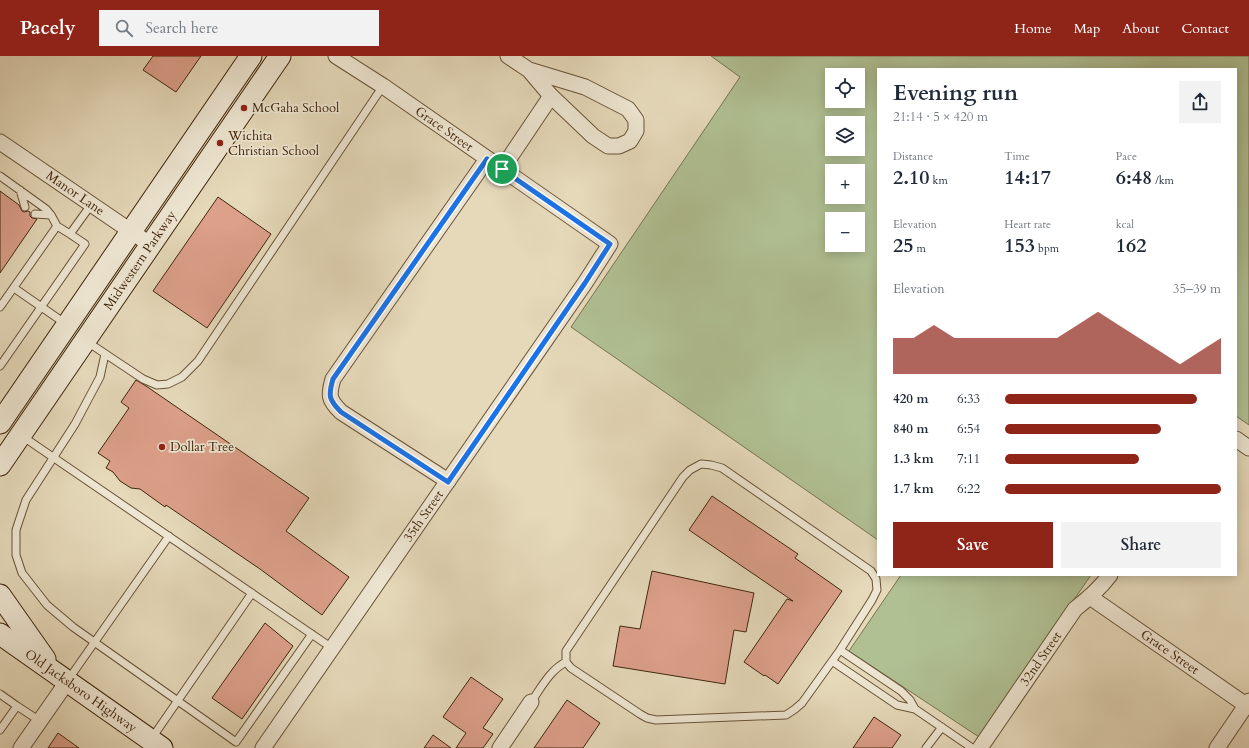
<!DOCTYPE html>
<html lang="en">
<head>
<meta charset="utf-8">
<style>
	:root { --surface:#fff; --page:#f2f2f3; --text:#1f2937; --muted:#747a83; --accent:#8f2418 }
	body { margin:0; font-family:Cardo,serif; background:var(--page); color:var(--text); height:100vh; display:flex; flex-direction:column; font-size:15px; white-space:nowrap }
	* { box-sizing:border-box; margin:0 }
	p { font-size:13px; color:var(--muted) }
	.icon { flex:none; width:22px; height:22px; fill:none; stroke:currentColor; stroke-width:2; stroke-linecap:round; stroke-linejoin:round }
	.map { position:relative; flex:1; overflow:hidden }
	.side { position:absolute; left:877px; top:12px; width:360px; height:508px; display:flex; flex-direction:column; background:var(--surface); border-radius:0px; box-shadow:0 2px 10px #0003 }
	.side>* { flex:none }
	.controls { position:absolute; left:825px; top:12px; display:grid; gap:8px }
	.controls a { display:grid; place-items:center; width:40px; height:40px; border-radius:0px; background:var(--surface); box-shadow:0 2px 10px #0003; font-size:20px }
	.pin { position:absolute; display:grid; place-items:center; width:34px; height:34px; color:#fff; margin:-17px; border:2px solid #fff; border-radius:50%; box-shadow:0 1px 4px #0007 }
	.round { display:grid; place-items:center; flex:none; width:42px; height:42px; border-radius:0px; background:var(--page) }
	.head { display:flex; align-items:center; justify-content:space-between; height:68px; padding:0 16px }
	h1 { font-size:22px; font-weight:800; line-height:30px }
	.figures { display:grid; grid-template-columns:repeat(3,1fr); gap:6px; height:68px; padding:4px 16px }
	.figures div { display:grid; align-content:center }
	.figures b { font-size:20px; font-weight:800 }
	.figures small { font-size:11px; font-weight:400 }
	.figures p { font-size:11px }
	.chart { height:112px; padding:8px 16px }
	.chart p { display:flex; justify-content:space-between }
	.chart svg { width:100%; height:72px; margin-top:4px; fill:var(--accent); opacity:.7 }
	.button { display:flex; gap:8px; margin-top:auto; padding:8px 16px }
	.button a { flex:1; height:46px; border-radius:0px; background:var(--accent); color:#fff; font-size:16px; font-weight:800; line-height:46px; text-align:center }
	.button a+a { background:var(--page); color:var(--text) }
	ul { padding:0 16px; list-style:none; font-size:13px }
	li { display:grid; grid-template-columns:64px 48px 1fr; align-items:center; height:30px }
	li i { height:10px; border-radius:5px; background:var(--accent) }
	header { display:flex; align-items:center; gap:24px; box-sizing:border-box; height:56px; padding:0 20px; background:var(--accent); color:#fff }
	header strong { font-size:19px }
	nav { display:flex; gap:22px; margin-inline-start:auto; font-size:14px }
	.search { width:280px; height:36px; background:var(--page); display:flex; align-items:center; gap:10px; box-sizing:border-box; padding:0 14px; border-radius:0px; color:var(--muted); font-size:15px }
	.map>svg:first-child { display:block }
	.green { fill:#b0c093; stroke:#787350; fill-rule:evenodd }
	.building { fill:#dda08b; stroke:#40260c }
	.lines { fill:none; stroke-linecap:round; stroke-linejoin:round }
	.lane-casing { stroke:#695338; stroke-width:9 }
	.street-casing { stroke:#695338; stroke-width:17 }
	.secondary-casing { stroke:#40260c; stroke-width:23 }
	.lane { stroke:#eee6d2; stroke-width:7 }
	.street { stroke:#eee6d2; stroke-width:15 }
	.secondary { stroke:#eee6d2; stroke-width:21 }
	.route-casing { stroke:#fff; stroke-width:8 }
	.route { stroke:#1a73e8; stroke-width:5 }
	.poi-dot { fill:#8f2418; stroke:#eee6d2; stroke-width:1.5 }
	.labels { text-anchor:middle; dominant-baseline:central; stroke-width:3.5; stroke-linejoin:round; paint-order:stroke }
	.poi-label { font-size:13px; fill:#40260c; stroke:#eee6d2; text-anchor:start }
	.street-label { font-size:13px; fill:#40260c; stroke:#eee6d2 }
</style>
</head>
<body>
<header>
<strong>Pacely</strong>
<div class="search"><svg class="icon" aria-label="search" viewBox="0 0 24 24"><circle cx="10" cy="10" r="6"/><path d="M15 15l6 6"/></svg>Search here</div>
<nav><a>Home</a><a>Map</a><a>About</a><a>Contact</a></nav>
</header>
<div class="map">
<svg width="1249" height="692" viewBox="0 0 1249 692">
	<rect width="100%" height="100%" fill="#e5d9ba"/>
	<filter id="stains"><feTurbulence type="fractalNoise" baseFrequency=".005" numOctaves="4"/><feColorMatrix values="0 0 0 0 .2 0 0 0 0 .09 0 0 0 0 .02 0 0 0 .5 -.17"/></filter>
	<radialGradient id="worn" r=".72"><stop offset=".6" stop-color="#630" stop-opacity="0"/><stop offset="1" stop-color="#630" stop-opacity=".3"/></radialGradient>
	<path class="green" d="M 711,0 L 1249,0 L 1249,369 L 1236,360 L 1236,13 L 878,13 L 878,484 L 571,271 L 740,21 ZM 832,19 L 858,19 L 858,45 L 832,45 ZM 832,67 L 858,67 L 858,93 L 832,93 ZM 832,115 L 858,115 L 858,141 L 832,141 ZM 832,163 L 858,163 L 858,189 L 832,189 Z
		M 901,519 L 1091,519 L 979,681 L 849,595 Z"/>
	<path class="building" d="M 153,0 L 201,0 L 176,36 L 143,14 Z
		M 0,135 L 19,149 L 22,155 L 24,156 L 28,155 L 30,156 L 30,160 L 32,162 L 37,163 L 0,217 Z
		M 218,141 L 271,178 L 207,272 L 153,235 Z
		M 136,324 L 146,330 L 309,442 L 286,475 L 349,521 L 322,559 L 260,513 L 166,449 L 165,451 L 140,433 L 131,432 L 120,425 L 113,416 L 106,412 L 110,405 L 98,397 L 129,352 L 121,346 Z
		M 712,440 L 798,498 L 795,502 L 842,535 L 778,628 L 765,619 L 764,620 L 744,606 L 787,543 L 793,545 L 689,474 Z
		M 652,515 L 754,537 L 746,576 L 734,574 L 725,628 L 613,610 L 620,570 L 640,573 Z
		M 265,567 L 293,590 L 242,663 L 212,642 Z
		M 471,621 L 503,643 L 483,672 L 493,678 L 483,692 L 456,692 L 466,677 L 443,661 Z
		M 567,644 L 600,667 L 583,692 L 534,692 Z
		M 874,661 L 901,679 L 892,692 L 853,692 Z
		M 58,677 L 79,692 L 48,692 Z
		M 433,679 L 451,692 L 424,692 Z"/>
	<g class="lines">
		<g class="lane-casing">
			<path id="lane" d="M 0,120 L 46,153 L 51,159 L 57,170
				M 20,134 L 25,151
				M 35,158 L 51,159
				M 14,232 L 66,268
				M 0,251 L 57,170 L 70,178 L 91,149
				M 86,285 L 143,323 L 157,329 L 168,328 L 182,321 L 198,305 L 383,30
				M 105,298 L 100,321 L 75,368 L 26,444 L 16,474 L 16,499 L 22,517 L 47,549 L 73,571 L 236,686 L 312,578
				M 0,310 L 85,188 L 70,178
				M 22,380 L 332,592
				M 701,408 L 711,409 L 722,412 L 871,515 L 876,523 L 877,534 L 872,544 L 840,594 L 802,647 L 795,653 L 786,659 L 656,664 L 647,662 L 640,658 L 571,612 L 566,606 L 566,595 L 683,421 L 690,414 Z
				M 840,594 L 901,635 L 910,644 L 915,653
				M 832,605 L 897,649 L 915,653 L 972,692
				M 68,624 L 169,480
				M 0,638 L 17,650
				M 531,646 C 541,632 550,614 566,606
				M 0,674 L 17,650 L 40,665
				M 152,682 L 252,537
				M 926,692 L 942,671"/>
		</g>
		<g class="street-casing">
			<g id="street">
				<path d="M 508,0 L 529,14 L 551,40 L 593,80 L 608,90 L 619,90 L 630,85 L 636,75 L 636,64 L 628,53 L 585,31 L 529,14"/>
				<path id="s1" d="M 0,86 L 151,189"/>
				<path d="M 502,113 L 551,40"/>
				<path d="M 1236,383 L 1249,392"/>
				<path d="M 448,425 L 341,356 C 329,344 328,340 333,323 L 487,103"/>
				<path id="s2" d="M 1090,541 L 1249,651"/>
				<path d="M 21,692 L 67,626"/>
				<path id="s3" d="M 263,692 L 585,227 L 610,188 L 383,30 L 336,0"/>
				<path d="M 500,692 L 531,646"/>
				<path id="s4" d="M 980,692 L 1075,553 C 1088,543 1100,532 1110,519"/>
				<path d="M 1217,692 L 1249,645"/>
			</g>
		</g>
		<g class="secondary-casing">
			<g id="secondary">
				<path d="M 0,367 L 251,0"/>
				<path id="s5" d="M 0,409 L 280,0"/>
				<path d="M 0,539 L 45,603"/>
				<path id="s6" d="M 0,578 L 162,692"/>
			</g>
		</g>
		<use href="#lane" class="lane"/>
		<use href="#street" class="street"/>
		<use href="#secondary" class="secondary"/>
	</g>
	<g class="lines">
		<g class="route-casing">
			<path id="route" d="M 487,103 L 610,188 L 585,227 L 448,426 L 341,356 C 329,344 328,340 333,323 Z"/>
		</g>
		<use href="#route" class="route"/>
	</g>
	<g class="poi-dot">
		<circle cx="244" cy="52" r="4"/>
		<circle cx="220" cy="87" r="4"/>
		<circle cx="162" cy="391" r="4"/>
	</g>
	<g class="labels">
		<g class="poi-label">
			<text x="252" y="52">McGaha School</text>
			<text x="228" y="80">Wichita<tspan x="228" dy="15">Christian School</tspan></text>
			<text x="170" y="391">Dollar Tree</text>
		</g>
		<g class="street-label">
			<text transform="translate(444 73) rotate(35)">Grace Street</text>
			<text stroke="none"><textPath href="#s1" startOffset="91">Manor Lane</textPath></text>
			<text stroke="none"><textPath href="#s5" startOffset="248">Midwestern Parkway</textPath></text>
			<text stroke="none"><textPath href="#s3" startOffset="282">35th Street</textPath></text>
			<text stroke="none"><textPath href="#s2" startOffset="97">Grace Street</textPath></text>
			<text stroke="none"><textPath href="#s4" startOffset="108">32nd Street</textPath></text>
			<text stroke="none"><textPath href="#s6" startOffset="99">Old Jacksboro Highway</textPath></text>
		</g>
	</g>
	<rect width="100%" height="100%" filter="url(#stains)"/>
	<rect width="100%" height="100%" fill="url(#worn)"/>
</svg>
<div class="controls">
<a><svg class="icon" aria-label="locate" viewBox="0 0 24 24"><circle cx="12" cy="12" r="6"/><path d="M12 2v4M12 18v4M2 12h4M18 12h4"/></svg></a>
<a><svg class="icon" aria-label="layers" viewBox="0 0 24 24"><path d="M12 4l9 5-9 5-9-5zM3 14l9 5 9-5"/></svg></a>
<a>+</a>
<a>−</a>
</div>
<div class="pin" style="left:502px;top:113px;background:#1e9e55"><svg class="icon" aria-label="arrive" viewBox="0 0 24 24"><path d="M6 21V4h12l-3 4 3 4H6"/></svg></div>
<section class="side">
<div class="head"><div><h1>Evening run</h1><p>21:14 · 5 × 420 m</p></div><a class="round"><svg class="icon" aria-label="share" viewBox="0 0 24 24"><path d="M12 15V3M7 8l5-5 5 5M5 13v7h14v-7"/></svg></a></div>
<div class="figures">
<div><p>Distance</p><b>2.10<small> km</small></b></div>
<div><p>Time</p><b>14:17</b></div>
<div><p>Pace</p><b>6:48<small> /km</small></b></div>
</div>
<div class="figures">
<div><p>Elevation</p><b>25<small> m</small></b></div>
<div><p>Heart rate</p><b>153<small> bpm</small></b></div>
<div><p>kcal</p><b>162</b></div>
</div>
<div class="chart"><p><span>Elevation</span>35–39 m</p>
<svg viewBox="0 0 160 44" preserveAspectRatio="none"><path d="M0 44V22L10 22L20 14L30 22L40 22L50 22L60 22L70 22L80 22L90 14L100 6L110 14L120 22L130 30L140 38L150 30L160 22V44z"/></svg>
</div>
<ul>
<li><b>420 m</b>6:33<i style="width:89%"></i></li>
<li><b>840 m</b>6:54<i style="width:72%"></i></li>
<li><b>1.3 km</b>7:11<i style="width:62%"></i></li>
<li><b>1.7 km</b>6:22<i style="width:100%"></i></li>
</ul>
<div class="button"><a>Save</a><a>Share</a></div>
</section>
</div>
</body>
</html>
